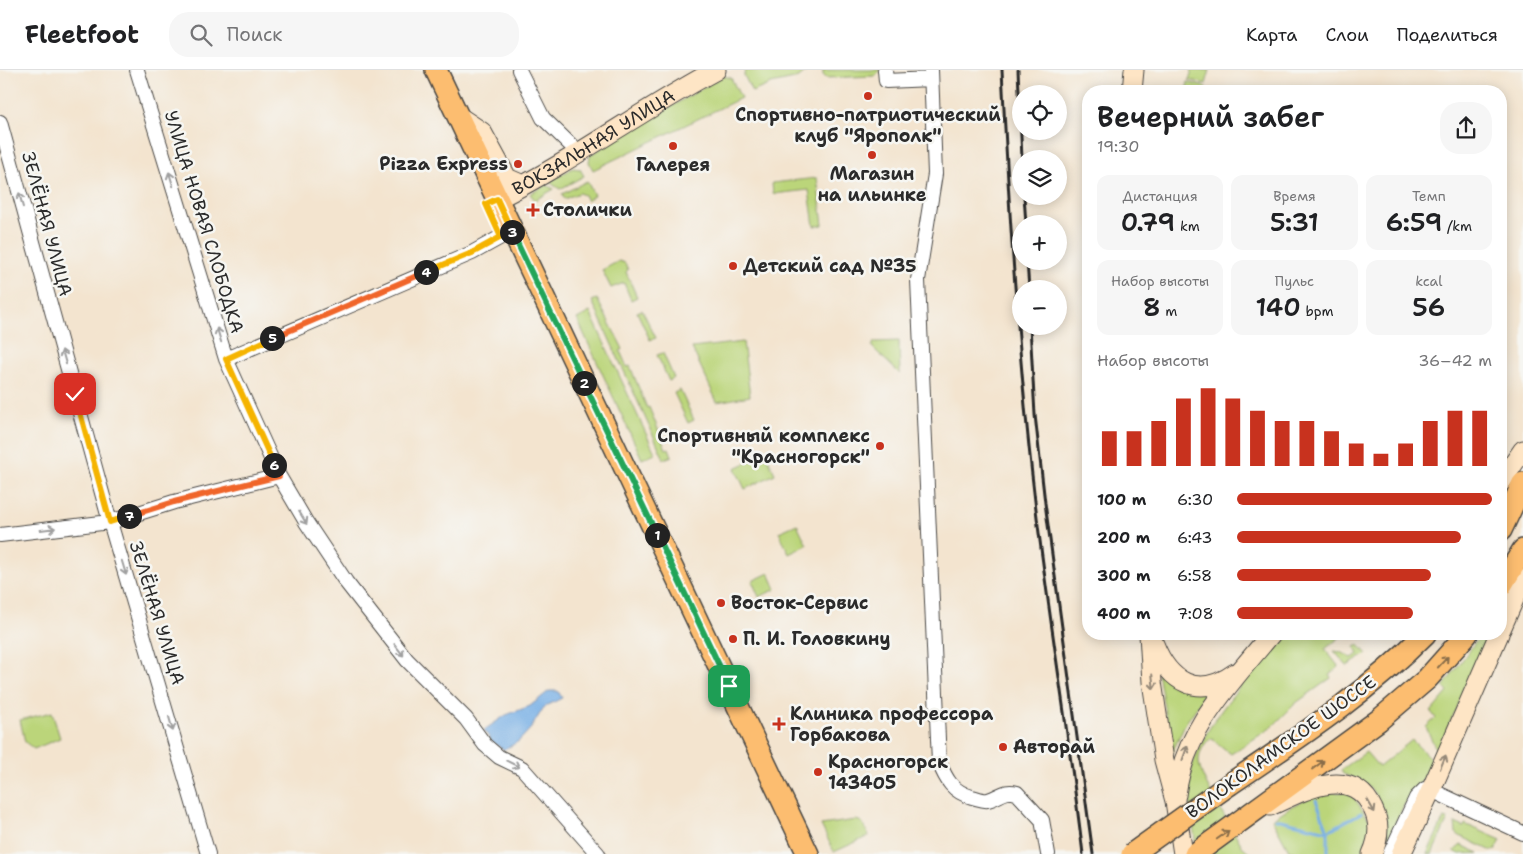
<!DOCTYPE html>
<html lang="ru">
<head>
<meta charset="utf-8">
<style>
	:root { --surface:#fff; --page:#f6f6f6; --text:#202124; --muted:#757577; --line:#e0e0e0; --accent:#c8321e }
	body { margin:0; font-family:"Shantell Sans",sans-serif; background:var(--page); color:var(--text); height:100vh; display:flex; flex-direction:column; font-size:19px; white-space:nowrap }
	* { box-sizing:border-box; margin:0 }
	p { font-size:16px; color:var(--muted) }
	.icon { flex:none; width:28px; height:28px; fill:none; stroke:currentColor; stroke-width:2; stroke-linecap:round; stroke-linejoin:round }
	.map { position:relative; flex:1; overflow:hidden }
	.side { position:absolute; left:1082px; top:15px; width:425px; height:555px; display:flex; flex-direction:column; background:var(--surface); border-radius:20px; box-shadow:0 2px 12px #0003 }
	.side>* { flex:none }
	.controls { position:absolute; left:1012px; top:15px; display:grid; gap:10px }
	.controls a { display:grid; place-items:center; width:55px; height:55px; border-radius:50%; background:var(--surface); box-shadow:0 2px 12px #0003; font-size:25px }
	.pin { position:absolute; display:grid; place-items:center; width:42px; height:42px; color:#fff; margin:-21px; border-radius:10px; box-shadow:0 2px 8px #0006 }
	.km { position:absolute; width:25px; height:25px; margin:-12px; border-radius:50%; background:#222; color:#fff; font-size:14px; line-height:25px; text-align:center }
	.round { display:grid; place-items:center; flex:none; width:52px; height:52px; border-radius:20px; background:var(--page) }
	.headline { display:flex; align-items:center; justify-content:space-between; height:85px; padding:0 15px }
	h1 { font-size:28px; font-weight:600; line-height:38px }
	.metrics { display:grid; grid-template-columns:repeat(3,1fr); gap:8px; height:85px; padding:5px 15px }
	.metrics div { display:grid; align-content:center; border-radius:12px; background:var(--page); text-align:center }
	.metrics b { font-size:25px; font-weight:600 }
	.metrics small { font-size:14px; font-weight:400 }
	.metrics p { font-size:14px }
	.chart { height:140px; padding:10px 15px }
	.chart p { display:flex; justify-content:space-between }
	.chart svg { width:100%; height:90px; margin-top:5px; stroke:var(--accent); stroke-width:6 }
	ul { padding:0 15px; list-style:none; font-size:16px }
	li { display:grid; grid-template-columns:80px 60px 1fr; align-items:center; height:38px }
	li i { height:12px; border-radius:6px; background:var(--accent) }
	header { display:flex; align-items:center; gap:30px; box-sizing:border-box; height:70px; padding:0 25px; background:var(--surface); border-bottom:1px solid var(--line) }
	header strong { font-size:24px }
	nav { display:flex; gap:28px; margin-inline-start:auto; font-size:18px }
	.search { width:350px; height:45px; background:var(--page); display:flex; align-items:center; gap:12px; box-sizing:border-box; padding:0 18px; border-radius:20px; color:var(--muted); font-size:19px }
	.map>svg:first-child { display:block }
	.green { fill:#bbd57a; stroke:#738052 }
	.water { fill:#76aee5; stroke:#506c88 }
	.lines { fill:none; stroke-linecap:round; stroke-linejoin:round }
	.stream { stroke:#76aee5; stroke-width:3 }
	.street-casing { stroke:#494744; stroke-width:16 }
	.secondary-casing { stroke:#494744; stroke-width:21 }
	.primary-casing { stroke:#494744; stroke-width:24 }
	.street { stroke:#fff; stroke-width:14 }
	.secondary { stroke:#fee5c5; stroke-width:19 }
	.primary { stroke:#fcbd6f; stroke-width:21 }
	.rail { stroke:#2b2b2b; stroke-width:3 }
	.primary-bridge-casing { stroke:#494744; stroke-width:24; stroke-linecap:butt }
	.primary-bridge { stroke:#fcbd6f; stroke-width:21 }
	.oneway { stroke:#a0a0a0 }
	.oneway2 { stroke:#896d4a }
	.oneway3 { stroke:#948878 }
	.split-1-casing { stroke:#fff; stroke-width:10 }
	.split-2-casing { stroke:#fff; stroke-width:10 }
	.split-3-casing { stroke:#fff; stroke-width:10 }
	.split-4-casing { stroke:#fff; stroke-width:10 }
	.split-5-casing { stroke:#fff; stroke-width:10 }
	.split-6-casing { stroke:#fff; stroke-width:10 }
	.split-7-casing { stroke:#fff; stroke-width:10 }
	.split-8-casing { stroke:#fff; stroke-width:10 }
	.split-1 { stroke:#22a559; stroke-width:6 }
	.split-2 { stroke:#22a559; stroke-width:6 }
	.split-3 { stroke:#22a559; stroke-width:6 }
	.split-4 { stroke:#f5b400; stroke-width:6 }
	.split-5 { stroke:#f0652b; stroke-width:6 }
	.split-6 { stroke:#f5b400; stroke-width:6 }
	.split-7 { stroke:#f0652b; stroke-width:6 }
	.split-8 { stroke:#f5b400; stroke-width:6 }
	.poi-dot { fill:#c8321e; stroke:#f6f6f2; stroke-width:2 }
	.labels { text-anchor:middle; dominant-baseline:central; stroke-width:5; stroke-linejoin:round; paint-order:stroke }
	.poi-label { font-size:18px; font-weight:bold; fill:#2b2b2b; stroke:#f6f6f2; text-anchor:start }
	.street-label { font-size:18px; fill:#2b2b2b; stroke:#f6f6f2 }
</style>
</head>
<body>
<header>
<strong>Fleetfoot</strong>
<div class="search"><svg class="icon" aria-label="search" viewBox="0 0 24 24"><circle cx="10" cy="10" r="6"/><path d="M15 15l6 6"/></svg>Поиск</div>
<nav><a>Карта</a><a>Слои</a><a>Поделиться</a></nav>
</header>
<div class="map">
<svg width="1523" height="784" viewBox="0 0 1523 784">
	<rect width="100%" height="100%" fill="#f6f6f2"/>
	<filter id="ink" filterUnits="userSpaceOnUse"><feTurbulence type="fractalNoise" baseFrequency=".02" numOctaves="2"/><feDisplacementMap in="SourceGraphic" scale="10" xChannelSelector="R" yChannelSelector="G"/><feConvolveMatrix kernelMatrix="1 2 1 2 8 2 1 2 1" color-interpolation-filters="sRGB"/></filter>
	<filter id="wash" filterUnits="userSpaceOnUse"><feTurbulence type="fractalNoise" baseFrequency=".0096" numOctaves="4" result="noise"/><feDisplacementMap in="SourceGraphic" scale="20" xChannelSelector="R" yChannelSelector="G"/><feGaussianBlur stdDeviation="1.12" result="paint"/><feColorMatrix in="noise" values="0 0 0 0 0 0 0 0 0 0 0 0 0 0 0 0 0 1.4 0 .05"/><feComposite in="paint" operator="in"/></filter>
	<g filter="url(#wash)">
		<rect width="100%" height="100%" fill="#f3e4cf"/>
		<path class="green" d="M 745,0 L 808,0 L 799,8 L 771,14 L 752,22 L 744,5 Z
			M 823,0 L 881,0 L 875,6 L 826,8 L 823,5 Z
			M 1192,0 L 1210,0 L 1206,14 L 1189,10 Z
			M 723,6 L 731,8 L 741,28 L 593,100 L 589,92 L 590,85 Z
			M 1188,12 L 1206,17 L 1204,21 L 1186,21 Z
			M 573,98 L 580,99 L 584,106 L 560,119 L 549,112 Z
			M 817,108 L 823,155 L 814,156 L 809,120 L 773,124 L 772,113 Z
			M 587,111 L 594,125 L 587,131 L 584,125 L 579,123 L 564,129 L 562,124 Z
			M 546,115 L 554,119 L 535,130 L 530,124 Z
			M 619,191 L 625,193 L 628,200 L 626,202 L 637,227 L 631,230 L 624,213 L 611,218 L 602,200 Z
			M 597,229 L 623,279 L 620,281 L 627,297 L 630,296 L 647,338 L 649,337 L 666,379 L 669,378 L 672,386 L 664,389 L 592,231 Z
			M 642,240 L 656,268 L 650,270 L 637,242 Z
			M 590,242 L 655,383 L 642,389 L 577,249 Z
			M 899,271 L 900,304 L 872,277 L 874,272 Z
			M 743,272 L 750,326 L 717,332 L 692,278 Z
			M 663,283 L 674,308 L 669,311 L 657,285 Z
			M 680,320 L 694,350 L 688,353 L 674,323 Z
			M 766,384 L 775,404 L 745,419 L 735,398 Z
			M 797,454 L 807,475 L 789,484 L 779,462 Z
			M 769,503 L 776,519 L 759,527 L 752,511 Z
			M 1285,564 L 1344,564 L 1325,579 L 1339,597 L 1329,605 L 1331,608 L 1296,633 L 1272,657 L 1231,684 L 1211,668 C 1204,673 1199,682 1199,692 C 1199,709 1233,758 1242,776 L 1251,784 L 1197,784 C 1194,758 1187,730 1191,703 C 1199,656 1254,601 1285,564 Z
			M 1481,564 L 1489,564 L 1437,682 L 1426,657 L 1436,648 L 1431,642 L 1448,622 L 1443,617 Z
			M 1359,575 L 1367,584 L 1347,596 L 1334,581 L 1341,582 L 1352,588 L 1358,584 L 1355,577 Z
			M 1158,603 L 1207,623 L 1185,654 L 1172,683 Z
			M 52,642 L 60,668 L 34,679 L 25,672 L 20,650 Z
			M 1412,670 L 1433,691 L 1408,734 L 1405,733 L 1385,776 L 1382,775 C 1382,737 1385,718 1343,704 L 1341,700 L 1366,682 L 1379,697 Z
			M 1350,722 L 1371,752 L 1365,784 L 1296,784 L 1294,781 L 1290,782 L 1272,749 L 1290,737 L 1318,723 Z
			M 1444,748 L 1448,749 L 1432,784 L 1427,784 Z
			M 856,750 L 862,752 L 869,766 L 834,782 L 821,755 Z
			M 1455,753 L 1464,757 L 1465,754 L 1501,770 L 1496,780 L 1492,781 L 1460,766 L 1456,763 Z
			M 1461,775 L 1479,783 L 1460,784 L 1454,781 Z"/>
		<path class="water" d="M 549,621 L 558,621 L 562,628 L 544,637 L 531,658 L 519,671 L 504,680 L 492,672 L 484,660 L 506,645 L 530,636 Z"/>
		<g class="lines">
			<path class="stream" d="M 1316,730 L 1328,761 L 1328,784
				M 1276,749 L 1328,761 L 1361,743"/>
		</g>
	</g>
	<g filter="url(#ink)">
		<g class="lines">
			<g class="street-casing">
				<path id="street" d="M 137,0 L 226,289 L 279,406 L 306,452 L 346,512 L 407,590 L 466,649 L 485,675 L 499,687 L 522,698 L 598,784
					M 519,0 L 543,48 L 580,84
					M 885,0 L 886,11 L 931,9
					M 931,0 L 935,104 L 918,210 L 939,692 C 946,710 953,722 972,727 C 977,728 983,731 988,730 C 1000,727 1004,719 1017,723 L 1042,750 L 1048,784
					M 0,52 L 110,452 L 208,784
					M 226,289 L 472,183 L 501,167
					M 0,465 L 110,452 L 174,432 L 279,406
					M 1390,784 L 1416,728 L 1425,719 L 1431,720 L 1523,763"/>
			</g>
			<g class="secondary-casing">
				<g id="secondary">
					<path d="M 1132,21 L 1134,0"/>
					<path d="M 458,46 L 482,62 L 507,108 L 523,115"/>
					<path id="s1" d="M 497,129 C 573,91 641,40 716,0"/>
					<path d="M 1501,412 L 1523,380"/>
					<path d="M 1501,559 L 1523,509"/>
					<path d="M 1149,564 L 1152,612 L 1164,690 L 1175,731 L 1183,784"/>
					<path d="M 1154,574 C 1169,612 1198,630 1235,603"/>
					<path d="M 1176,725 C 1184,659 1231,613 1271,564"/>
					<path d="M 1270,736 C 1301,722 1352,693 1373,739 C 1380,753 1379,769 1372,784"/>
					<path d="M 1401,784 L 1431,720 L 1499,564"/>
				</g>
			</g>
			<g class="primary-casing">
				<path id="primary" d="M 436,0 L 808,784
					M 1501,460 L 1523,413
					M 1501,516 L 1523,480
					M 1230,714 C 1298,668 1367,623 1425,564
					M 1195,784 L 1379,650 L 1427,609 L 1467,564"/>
			</g>
			<use href="#street" class="street"/>
			<use href="#secondary" class="secondary"/>
			<use href="#primary" class="primary"/>
			<path class="rail" d="M 1002,0 C 1009,144 1018,287 1035,431 C 1049,549 1069,666 1083,784
				M 1018,0 L 1022,89
				M 1024,126 L 1026,154
				M 1027,191 L 1029,219
				M 1030,256 L 1035,345 L 1045,433 L 1093,784"/>
			<g class="primary-bridge-casing">
				<path id="primary-bridge" d="M 1132,784 L 1230,714"/>
			</g>
			<use href="#primary-bridge" class="primary-bridge"/>
		</g>
		<defs><path id="oneway-shaft" d="M-6 0H5M1.5-3L5.5 0L1.5 3" fill="none" stroke-width="1.6" stroke-linecap="round" stroke-linejoin="round" transform="scale(1.25)"/></defs>
		<g class="oneway">
			<use href="#oneway-shaft" transform="translate(171 109) rotate(-107)"/>
			<use href="#oneway-shaft" transform="translate(21 130) rotate(-105)"/>
			<use href="#oneway-shaft" transform="translate(219 265) rotate(-107)"/>
			<use href="#oneway-shaft" transform="translate(64 287) rotate(-106)"/>
			<use href="#oneway-shaft" transform="translate(303 448) rotate(59)"/>
			<use href="#oneway-shaft" transform="translate(48 459) rotate(-7)"/>
			<use href="#oneway-shaft" transform="translate(124 498) rotate(73)"/>
			<use href="#oneway-shaft" transform="translate(399 580) rotate(52)"/>
			<use href="#oneway-shaft" transform="translate(171 654) rotate(74)"/>
			<use href="#oneway-shaft" transform="translate(513 694) rotate(26)"/>
		</g>
		<g class="oneway2">
			<use href="#oneway-shaft" transform="translate(1443 592) rotate(-47)"/>
			<use href="#oneway-shaft" transform="translate(1318 695) rotate(-37)"/>
			<use href="#oneway-shaft" transform="translate(1223 765) rotate(-35)"/>
		</g>
		<g class="oneway3">
			<use href="#oneway-shaft" transform="translate(1153 612) rotate(84)"/>
			<use href="#oneway-shaft" transform="translate(1185 683) rotate(-70)"/>
			<use href="#oneway-shaft" transform="translate(1443 692) rotate(-67)"/>
			<use href="#oneway-shaft" transform="translate(1371 736) rotate(60)"/>
		</g>
	</g>
	<g class="lines" filter="url(#ink)">
		<g class="split-1-casing">
			<path id="split-1" d="M 657,465 L 729,616"/>
		</g>
		<g class="split-2-casing">
			<path id="split-2" d="M 584,313 L 657,465"/>
		</g>
		<g class="split-3-casing">
			<path id="split-3" d="M 512,162 L 584,313"/>
		</g>
		<g class="split-4-casing">
			<path id="split-4" d="M 426,202 L 472,183 L 501,167 L 486,134 L 497,129 L 512,162"/>
		</g>
		<g class="split-5-casing">
			<path id="split-5" d="M 272,268 L 426,202"/>
		</g>
		<g class="split-6-casing">
			<path id="split-6" d="M 272,268 L 226,289 L 274,395"/>
		</g>
		<g class="split-7-casing">
			<path id="split-7" d="M 129,446 L 174,432 L 279,406 L 274,395"/>
		</g>
		<g class="split-8-casing">
			<path id="split-8" d="M 75,324 L 110,452 L 129,446"/>
		</g>
		<use href="#split-1" class="split-1"/>
		<use href="#split-2" class="split-2"/>
		<use href="#split-3" class="split-3"/>
		<use href="#split-4" class="split-4"/>
		<use href="#split-5" class="split-5"/>
		<use href="#split-6" class="split-6"/>
		<use href="#split-7" class="split-7"/>
		<use href="#split-8" class="split-8"/>
	</g>
	<g class="poi-dot">
		<circle cx="868" cy="26" r="5"/>
		<circle cx="673" cy="76" r="5"/>
		<circle cx="872" cy="85" r="5"/>
		<circle cx="518" cy="94" r="5"/>
		<path d="M530.5 132.5h5v5h5v5h-5v5h-5v-5h-5v-5h5z"/>
		<circle cx="733" cy="196" r="5"/>
		<circle cx="880" cy="376" r="5"/>
		<circle cx="721" cy="533" r="5"/>
		<circle cx="733" cy="569" r="5"/>
		<path d="M776.5 646.5h5v5h5v5h-5v5h-5v-5h-5v-5h5z"/>
		<circle cx="1003" cy="677" r="5"/>
		<circle cx="818" cy="702" r="5"/>
	</g>
	<g class="labels">
		<g class="poi-label">
			<text x="868" y="45" text-anchor="middle">Спортивно-патриотический<tspan x="868" dy="21">клуб "Ярополк"</tspan></text>
			<text x="508" y="94" text-anchor="end">Pizza Express</text>
			<text x="673" y="95" text-anchor="middle">Галерея</text>
			<text x="872" y="104" text-anchor="middle">Магазин<tspan x="872" dy="21">на ильинке</tspan></text>
			<text x="543" y="140">Столички</text>
			<text x="743" y="196">Детский сад №35</text>
			<text x="870" y="366" text-anchor="end">Спортивный комплекс<tspan x="870" dy="21">"Красногорск"</tspan></text>
			<text x="731" y="533">Восток-Сервис</text>
			<text x="743" y="569">П. И. Головкину</text>
			<text x="790" y="644">Клиника профессора<tspan x="790" dy="21">Горбакова</tspan></text>
			<text x="1013" y="677">Авторай</text>
			<text x="828" y="692">Красногорск<tspan x="828" dy="21">143405</tspan></text>
		</g>
		<g class="street-label">
			<text stroke="none"><textPath href="#s1" startOffset="112">ВОКЗАЛЬНАЯ УЛИЦА</textPath></text>
			<text transform="translate(204 152) rotate(73)">УЛИЦА НОВАЯ СЛОБОДКА</text>
			<text transform="translate(47 154) rotate(75)">ЗЕЛЁНАЯ УЛИЦА</text>
			<text transform="translate(157 543) rotate(73)">ЗЕЛЁНАЯ УЛИЦА</text>
			<text transform="translate(1281 677) rotate(-36)">ВОЛОКОЛАМСКОЕ ШОССЕ</text>
		</g>
	</g>
</svg>
<div class="controls">
<a><svg class="icon" aria-label="locate" viewBox="0 0 24 24"><circle cx="12" cy="12" r="6"/><path d="M12 2v4M12 18v4M2 12h4M18 12h4"/></svg></a>
<a><svg class="icon" aria-label="layers" viewBox="0 0 24 24"><path d="M12 4l9 5-9 5-9-5zM3 14l9 5 9-5"/></svg></a>
<a>+</a>
<a>−</a>
</div>
<div class="pin" style="left:729px;top:616px;background:#1e9e55"><svg class="icon" aria-label="arrive" viewBox="0 0 24 24"><path d="M6 21V4h12l-3 4 3 4H6"/></svg></div>
<div class="pin" style="left:75px;top:324px;background:#d93025"><svg class="icon" aria-label="check" viewBox="0 0 24 24"><path d="M5 12l5 5 9-10"/></svg></div>
<b class="km" style="left:657px;top:465px">1</b>
<b class="km" style="left:584px;top:313px">2</b>
<b class="km" style="left:512px;top:162px">3</b>
<b class="km" style="left:426px;top:202px">4</b>
<b class="km" style="left:272px;top:268px">5</b>
<b class="km" style="left:274px;top:395px">6</b>
<b class="km" style="left:129px;top:446px">7</b>
<section class="side">
<div class="headline"><div><h1>Вечерний забег</h1><p>19:30</p></div><a class="round"><svg class="icon" aria-label="share" viewBox="0 0 24 24"><path d="M12 15V3M7 8l5-5 5 5M5 13v7h14v-7"/></svg></a></div>
<div class="metrics">
<div><p>Дистанция</p><b>0.79<small> km</small></b></div>
<div><p>Время</p><b>5:31</b></div>
<div><p>Темп</p><b>6:59<small> /km</small></b></div>
</div>
<div class="metrics">
<div><p>Набор высоты</p><b>8<small> m</small></b></div>
<div><p>Пульс</p><b>140<small> bpm</small></b></div>
<div><p>kcal</p><b>56</b></div>
</div>
<div class="chart"><p><span>Набор высоты</span>36–42 m</p>
<svg viewBox="0 0 160 44" preserveAspectRatio="none"><path d="M5 44V27M15 44V27M25 44V22M35 44V11M45 44V6M55 44V11M65 44V17M75 44V22M85 44V22M95 44V27M105 44V33M115 44V38M125 44V33M135 44V22M145 44V17M155 44V17"/></svg>
</div>
<ul>
<li><b>100 m</b>6:30<i style="width:100%"></i></li>
<li><b>200 m</b>6:43<i style="width:88%"></i></li>
<li><b>300 m</b>6:58<i style="width:76%"></i></li>
<li><b>400 m</b>7:08<i style="width:69%"></i></li>
</ul>
</section>
</div>
</body>
</html>
